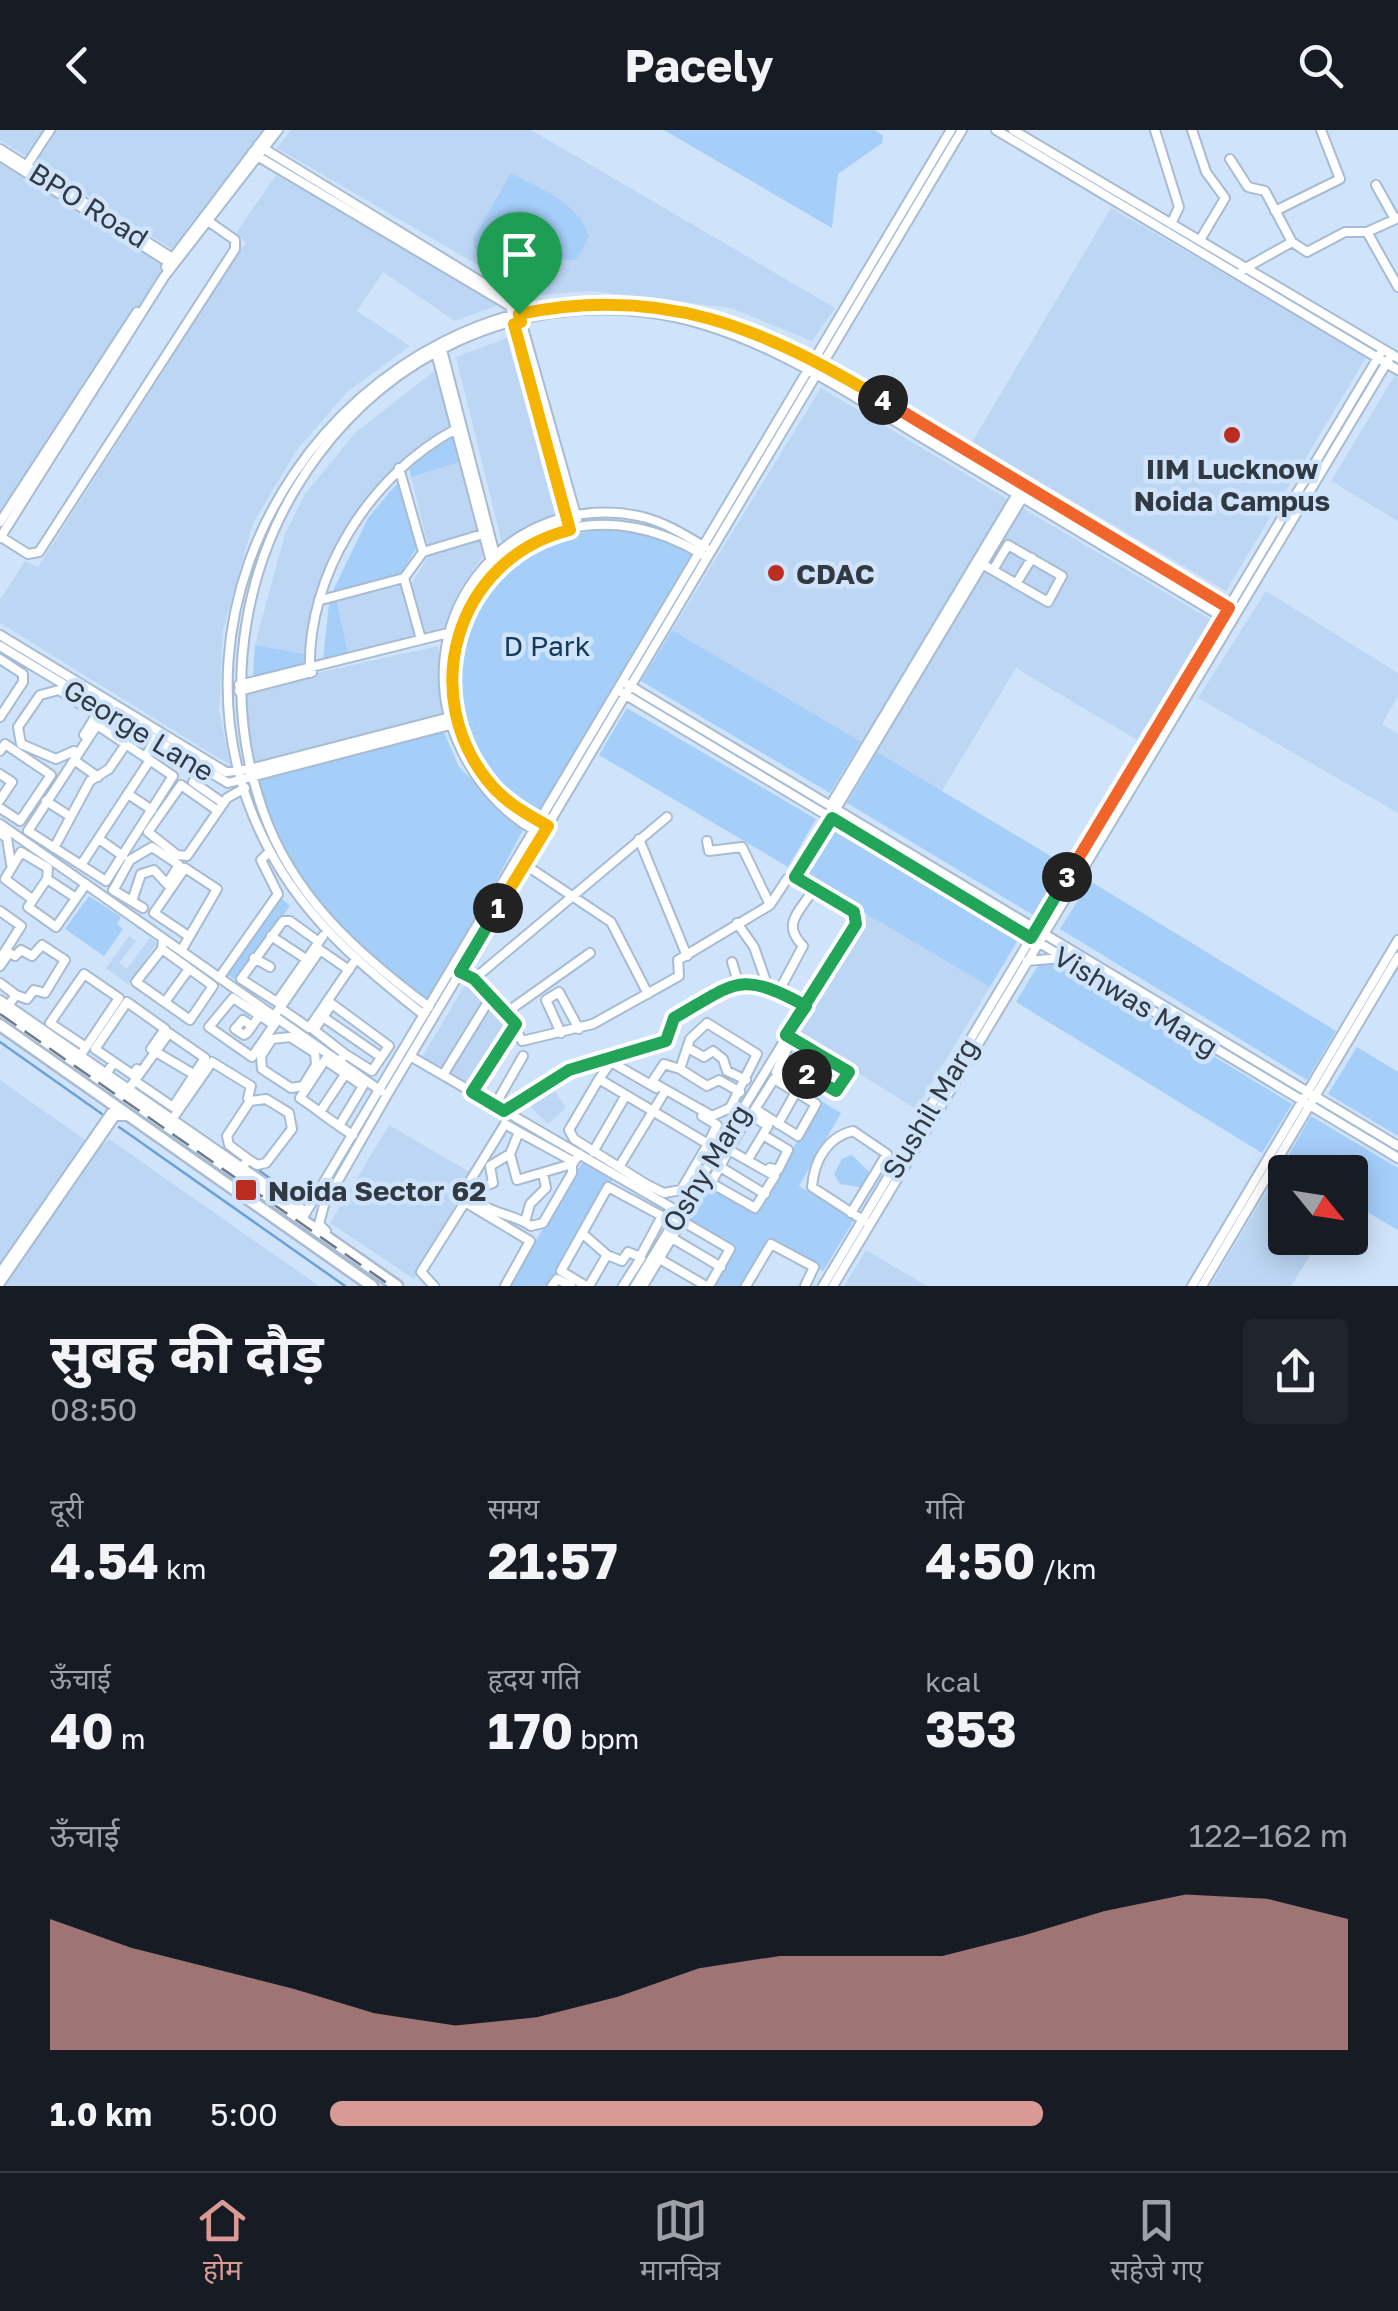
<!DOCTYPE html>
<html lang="hi">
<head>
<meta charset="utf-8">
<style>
	:root { --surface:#171b24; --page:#20242c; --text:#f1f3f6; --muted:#9ea1a6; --line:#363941; --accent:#d99a96 }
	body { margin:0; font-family:"Golos Text","Noto Sans Devanagari",sans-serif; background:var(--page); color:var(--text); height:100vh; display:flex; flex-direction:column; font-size:38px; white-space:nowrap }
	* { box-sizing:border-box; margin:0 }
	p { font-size:32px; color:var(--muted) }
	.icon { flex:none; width:55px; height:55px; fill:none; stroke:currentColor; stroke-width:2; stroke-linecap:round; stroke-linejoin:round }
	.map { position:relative; height:1156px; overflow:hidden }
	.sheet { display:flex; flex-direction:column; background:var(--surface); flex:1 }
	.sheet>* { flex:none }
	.needle { width:65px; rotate:120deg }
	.fabs { position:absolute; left:1268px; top:1025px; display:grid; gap:20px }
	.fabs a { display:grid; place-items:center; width:100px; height:100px; border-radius:10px; background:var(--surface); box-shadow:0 5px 25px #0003; font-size:50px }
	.pin { position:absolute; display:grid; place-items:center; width:85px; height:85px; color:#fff; margin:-102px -42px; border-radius:50% 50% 50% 0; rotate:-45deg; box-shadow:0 0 10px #0007 }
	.pin .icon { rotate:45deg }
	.km { position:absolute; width:50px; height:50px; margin:-25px; border-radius:50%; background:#222; color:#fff; font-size:28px; line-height:50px; text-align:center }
	.round { display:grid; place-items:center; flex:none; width:105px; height:105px; border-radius:10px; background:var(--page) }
	.head { display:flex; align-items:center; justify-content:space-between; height:170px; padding:0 50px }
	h1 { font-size:55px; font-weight:700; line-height:75px }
	.figures { display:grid; grid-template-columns:repeat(3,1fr); gap:15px; height:170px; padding:10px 50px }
	.figures div { display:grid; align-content:center }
	.figures b { font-size:50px; font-weight:700 }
	.figures small { font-size:28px; font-weight:400 }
	.figures p { font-size:28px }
	.chart { height:280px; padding:20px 50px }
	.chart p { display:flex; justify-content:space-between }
	.chart svg { width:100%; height:180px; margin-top:10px; fill:var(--accent); opacity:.7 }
	ul { padding:0 50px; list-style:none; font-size:32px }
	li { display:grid; grid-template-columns:160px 120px 1fr; align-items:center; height:75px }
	li i { height:25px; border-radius:12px; background:var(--accent) }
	header { display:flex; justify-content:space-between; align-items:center; height:130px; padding:0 50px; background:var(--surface); font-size:45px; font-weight:700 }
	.dock { display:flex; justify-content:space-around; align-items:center; height:140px; border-top:2px solid var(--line); background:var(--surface); font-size:28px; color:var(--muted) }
	.dock a { display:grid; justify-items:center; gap:5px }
	.dock .on { color:var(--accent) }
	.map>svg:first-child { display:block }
	.built { fill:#bcd6f3 }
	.green { fill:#a5cef9 }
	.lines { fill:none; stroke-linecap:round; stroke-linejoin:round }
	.stream { stroke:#6ca1d8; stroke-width:2.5 }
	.minor-casing { stroke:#a7bcd2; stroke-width:12 }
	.major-casing { stroke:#a7bcd2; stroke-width:15 }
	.minor { stroke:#fff; stroke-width:8 }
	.major { stroke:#fff; stroke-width:10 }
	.rail { stroke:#6e7b89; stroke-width:2.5; stroke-dasharray:20 10; stroke-linecap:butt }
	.split-1-casing { stroke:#fff; stroke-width:20 }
	.split-2-casing { stroke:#fff; stroke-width:20 }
	.split-3-casing { stroke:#fff; stroke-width:20 }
	.split-4-casing { stroke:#fff; stroke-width:20 }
	.split-5-casing { stroke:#fff; stroke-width:20 }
	.split-1 { stroke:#f5b400; stroke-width:12 }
	.split-2 { stroke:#22a559; stroke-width:12 }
	.split-3 { stroke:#22a559; stroke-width:12 }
	.split-4 { stroke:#f0652b; stroke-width:12 }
	.split-5 { stroke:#f5b400; stroke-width:12 }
	.poi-dot { fill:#bb2d20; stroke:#cfe4fb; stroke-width:4 }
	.labels { text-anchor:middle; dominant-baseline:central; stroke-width:9; stroke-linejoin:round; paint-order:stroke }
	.street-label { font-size:28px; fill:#313942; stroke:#cfe4fb }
	.poi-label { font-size:28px; font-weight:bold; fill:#313942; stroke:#cfe4fb; text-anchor:start }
	.park-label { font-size:28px; fill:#143b5f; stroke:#cfe4fb }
</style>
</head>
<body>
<header><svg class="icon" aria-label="back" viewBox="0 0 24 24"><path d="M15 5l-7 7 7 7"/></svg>Pacely<svg class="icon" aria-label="search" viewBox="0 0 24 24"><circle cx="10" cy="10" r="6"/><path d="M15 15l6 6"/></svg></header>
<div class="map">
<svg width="1398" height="1156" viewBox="0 0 1398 1156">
	<rect width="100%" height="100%" fill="#cfe4fb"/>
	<path class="built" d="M 0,0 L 263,0 L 172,119 L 0,10 Z
		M 291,0 L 531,0 L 835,178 L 812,211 L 731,178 L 591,161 L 531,166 L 277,18 Z
		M 0,23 L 173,128 L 0,397 Z
		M 276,45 L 490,166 L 496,176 L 455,191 L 383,142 L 357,181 L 410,216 L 347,262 L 296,321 L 253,393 L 223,500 L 219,580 L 230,635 L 0,493 L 0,470 L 25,431 L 38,437 L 246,112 L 236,103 Z
		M 1111,78 L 1367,226 L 1226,461 L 972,312 Z
		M 512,206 L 563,388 L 517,403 L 502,413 L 456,227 Z
		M 436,240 L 451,294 L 409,324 L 351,394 L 319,467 L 305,524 L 255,515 L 285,404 L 305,364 L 356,302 Z
		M 1395,245 L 1398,247 L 1398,391 L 1331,351 Z
		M 821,258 L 1211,490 L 1137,610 L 1016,538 L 942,661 L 672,500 Z
		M 460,332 L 483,426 L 460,459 L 445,498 L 348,524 L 337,471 L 412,453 L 430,423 L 411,347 Z
		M 1266,461 L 1398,543 L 1398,566 L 1382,594 L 1398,604 L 1398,683 L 1198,568 Z
		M 438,516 L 442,585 L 249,635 L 240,564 L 245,559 Z
		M 867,784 L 990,857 L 916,979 L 795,904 Z
		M 129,806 L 136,811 L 119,833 L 127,839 L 150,808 L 157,813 L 128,854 L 106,838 Z
		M 469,848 L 516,894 L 472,962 L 420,931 Z
		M 0,950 L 98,1019 L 109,1009 L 319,1156 L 0,1156 Z
		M 550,953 L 566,978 L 548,994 L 529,975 L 522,980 L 518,975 Z
		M 389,995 L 473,1044 L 414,1149 L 330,1093 Z
		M 1284,1033 L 1301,1042 L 1285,1042 L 1285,1108 L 1321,1108 L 1291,1156 L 1210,1156 Z
		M 866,1120 L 927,1156 L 844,1156 Z"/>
	<path class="green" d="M 664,0 L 875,0 L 883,6 L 882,13 L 838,44 L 832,98 Z
		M 511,43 C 542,60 578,72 589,107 L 576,130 L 487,129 L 476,123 L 473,110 Z
		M 454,307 L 460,332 L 411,347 L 408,334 Z
		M 399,351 L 416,419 L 400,445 L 333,461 L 368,388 Z
		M 618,397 L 644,402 L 692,423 L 538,685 C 465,636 437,549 483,472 C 492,456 501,442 517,431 C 546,409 583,401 618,397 Z
		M 337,471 L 348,524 L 323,530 L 329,473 Z
		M 672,500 L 861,612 L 830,663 L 641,551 Z
		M 255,515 L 305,524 L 305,534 L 253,546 Z
		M 627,578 L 816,689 L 788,737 L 599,625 Z
		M 442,598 L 459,637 L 523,700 L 429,877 L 336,800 L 286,730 L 253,647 Z
		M 877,622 L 1064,734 L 1033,785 L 847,673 Z
		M 832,700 L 1018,810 L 990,857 L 804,747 Z
		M 1090,751 L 1336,901 L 1307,950 L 1060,799 Z
		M 89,766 L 121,787 L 117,794 L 123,799 L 104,826 L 65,799 Z
		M 282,769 L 290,776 L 236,851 L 227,844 Z
		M 1045,824 L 1292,974 L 1262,1023 L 1016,872 Z
		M 1357,917 L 1398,942 L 1398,1006 L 1328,964 Z
		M 821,971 L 841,983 L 799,1056 L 854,1090 L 823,1141 L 769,1108 L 741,1156 L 714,1156 L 735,1120 L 683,1089 L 705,1051 L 756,1081 Z
		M 1311,986 L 1398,1038 L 1398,1100 L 1350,1072 L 1350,1042 L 1301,1042 L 1284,1033 Z
		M 852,1025 L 872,1045 L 864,1058 L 840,1054 L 834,1044 L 842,1029 Z
		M 583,1031 L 613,1049 L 549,1156 L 509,1156 Z"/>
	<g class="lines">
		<path class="stream" d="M 0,912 L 102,984
			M 119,997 L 345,1156
			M 253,1036 L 296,1067"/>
		<g class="minor-casing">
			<path id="minor" d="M 996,0 L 1398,240
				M 1013,0 L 1398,228
				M 1155,0 L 1179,77 L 1171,94
				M 1192,0 L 1206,42 L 1225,68 L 1200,110
				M 258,15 L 516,173 L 577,389
				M 0,19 L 174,129
				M 252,23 L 510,176 L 569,394
				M 0,26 L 170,133
				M 1230,29 L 1248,57 L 1265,61 L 1292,112
				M 25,38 L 50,0
				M 1376,55 L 1395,89
				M 1275,81 L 1340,49 L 1321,0
				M 1367,102 L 1398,157
				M 166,137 L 270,0
				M 1242,140 L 1292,112 L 1307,122 L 1345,102 L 1367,102 L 1398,88
				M 441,216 L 495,425
				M 436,223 L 491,432
				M 0,392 L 137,182
				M 1,407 L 28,424 L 39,422 L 235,119 L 235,110 L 208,91
				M 0,408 L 164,147 L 278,0
				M 423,422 L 483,404
				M 981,433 L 989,438 L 1048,472 L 1062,446 L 1008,415 L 993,440
				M 404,448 L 421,509
				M 1016,454 L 1032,428
				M 321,470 L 404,448 L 423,422 L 399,338
				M 0,505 L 226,642 L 250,639 L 450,587
				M 0,516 L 228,653 L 454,594
				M 0,529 L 23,544 L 23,552 L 0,587
				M 310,543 C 306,445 371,344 456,299
				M 627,554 L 1398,1016
				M 239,555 L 448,503
				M 239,561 L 312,542
				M 621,562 L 1398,1028
				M 84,605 L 101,578
				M 0,621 L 5,614 L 51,645 L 20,691 L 0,678
				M 74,621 L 56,629 L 21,614 L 18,597 L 40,565 L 59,560 L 97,585
				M 145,627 L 97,595 L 28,701 L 106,751 L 173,646 L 145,627 L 155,611
				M 74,630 L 98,647
				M 0,644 L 12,652 L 0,670
				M 193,652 L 223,673
				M 128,664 L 152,680
				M 46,671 L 68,685
				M 830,676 L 1017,364
				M 218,681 L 181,655 L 148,702 L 177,725 L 187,726 L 227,668 L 245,658
				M 541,693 C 342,565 510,307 703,425
				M 0,694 L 381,961
				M 534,700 C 502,682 480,656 463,623 C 399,498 503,356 643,387 C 666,393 685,405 705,417
				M 0,703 L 7,708 L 11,734
				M 99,709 L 123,726
				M 639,709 L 687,826
				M 707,711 L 709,721 L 742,717 L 770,775
				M 54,718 L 90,651 L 109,639 L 126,614
				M 524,734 L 611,792 L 648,864
				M 81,735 L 150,630
				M 114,759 L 130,730 L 152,717 L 179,735 L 167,754 L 154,740 L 141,744 L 132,771
				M 113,760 L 143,778
				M 76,768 L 47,749 L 28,777 L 56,797 L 86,754
				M 32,769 L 5,749 L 21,722 L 48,738 L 47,749
				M 0,781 L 21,796 L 2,826
				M 271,806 L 306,829
				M 319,812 L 290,791 L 283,791 L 241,849 L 277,872 L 323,806
				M 162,819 L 136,852 L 190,890 L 213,856 L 162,819 L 163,809
				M 181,821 L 217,759 L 185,738 L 154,783 L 187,805
				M 254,828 L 270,837
				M 1027,831 L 1061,828
				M 732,832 L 739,855
				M 0,836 L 9,823 L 15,826 L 21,820 L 32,826 L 42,815 L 65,830 L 45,863 L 34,860 L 27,869 L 16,865 L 8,876
				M 460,841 L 474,849 L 667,687
				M 219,848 L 278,764 L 261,730 L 270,721
				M 474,849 L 507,882 L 522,911 L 593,894 L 679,846 L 678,830 L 770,775 L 787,749 L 795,747
				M 0,853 L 16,865
				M 775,859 L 807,875
				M 779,861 L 803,816 C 781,793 799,784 814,758
				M 0,870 L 306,1082
				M 165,872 L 189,839
				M 429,877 C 358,824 293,767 263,681 C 174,429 371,151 645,182 C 754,195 849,265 941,319 C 1038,377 1134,434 1231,492
				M 280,878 L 320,820 L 349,840
				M 507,882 L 590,823
				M 424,885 C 367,840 313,796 276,732 C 124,470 353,143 648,174 C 763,186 861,257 957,315 C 1050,371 1143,426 1237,482
				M 274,886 L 280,878 L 309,898 L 356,829
				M 323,887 L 381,927
				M 707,893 L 757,924 L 730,978 L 712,986 L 652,952 L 664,934 L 680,939 L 690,909 Z
				M 274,895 L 233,868 L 209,897 L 252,927 L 278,889
				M 252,896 L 243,890 L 235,899 L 244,905 L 247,903 L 260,885
				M 561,903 L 546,870 L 559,862 L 579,899
				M 786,905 L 849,942 L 836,961 L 802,941
				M 290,907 L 315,923 L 316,935 L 303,956 L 291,958 L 262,939 L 261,926 L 272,909 Z
				M 792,909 L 776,942 L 795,952 L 813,921
				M 688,918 L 704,927 L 713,921 L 723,929 L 727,941 L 746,950
				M 156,922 L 195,945
				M 80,926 L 119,868 L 84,844 L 50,893 L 86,917
				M 410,926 L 679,1082
				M 114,932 L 95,919 L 127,872 L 165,899 L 151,919
				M 339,932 L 345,924 L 372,941 L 389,916 L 332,874 L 314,900 L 345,924
				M 680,939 L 707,956 L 719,950 L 740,962
				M 106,944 L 114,932 L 133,945 L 137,939
				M 443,945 L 491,867
				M 599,949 L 611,932 L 656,958
				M 774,949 L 816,974 L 798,1006 L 755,979 Z
				M 128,961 L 128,960 L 169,903 L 205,928 L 173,977 L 135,951
				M 472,962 L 516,894
				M 495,975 L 523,926
				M 741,979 L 768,996 L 750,1026
				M 504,981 L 569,940 L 667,911 L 674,888 L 726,859 L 767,854 L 754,817 L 737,793
				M 320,982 L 346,943
				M 702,986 L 717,995 L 708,1014
				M 171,991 L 212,932 L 251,956 L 248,968
				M 778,994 L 796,962
				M 339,996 L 363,956 L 325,930 L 300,968 C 318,980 334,994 353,1005
				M 763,1005 L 788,1020 L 778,1040 L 770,1038
				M 731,1015 L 750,984
				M 729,1020 L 775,1046 L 755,1078 L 711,1053 Z
				M 593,1022 L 626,965
				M 510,1024 L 519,1002 L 574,1032
				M 572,1034 L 572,1043 L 543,1093 L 531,1096 C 517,1086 500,1085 484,1076 L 480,1058 L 493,1053 L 490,1036 L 510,1024 L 517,1050 L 572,1034 L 580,1024
				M 717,1035 L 765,1064
				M 619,1037 L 664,963
				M 239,1043 L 248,1029 L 257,1035 L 266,1033 L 292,999 L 289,983 L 266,969 L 250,971 L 227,1006 L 229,1015 L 248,1029
				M 642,1061 L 646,1054 L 664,1063 L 681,1060 L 708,1014 L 599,949 L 569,1000 L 574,1009 L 646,1054
				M 484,1076 L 462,1064 L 505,994 L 519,1002
				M 851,1083 L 887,1024 L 853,1001 C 827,1007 814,1031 812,1057 L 863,1090 L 865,1091
				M 302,1089 L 951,0
				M 525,1092 L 530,1074 L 546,1058 L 543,1043
				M 326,1101 L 319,1094 L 324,1075 L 387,965 L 962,0
				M 582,1103 L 607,1125 L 622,1131 L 628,1122 L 640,1127 L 662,1086 L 608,1057 L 562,1139 L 561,1141 L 586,1156
				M 672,1108 L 721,1137
				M 658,1128 L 706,1156
				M 0,1143 L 111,983 L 117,982
				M 0,1153 L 115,986 L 129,986
				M 434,1156 L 421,1142 L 465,1072 L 530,1111 L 505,1156
				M 552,1156 L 557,1149 L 571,1156
				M 589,1156 L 607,1125
				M 623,1156 L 641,1128
				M 635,1156 L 856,793 L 855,782 L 795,747 L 1023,367
				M 643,1156 L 682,1091 L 730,1119 L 709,1156
				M 746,1156 L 771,1114 L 814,1137 L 805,1156
				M 823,1156 L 1383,219
				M 833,1156 L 1392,224
				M 1192,1156 L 1398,810
				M 1202,1156 L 1398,827"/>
		</g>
		<g class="major-casing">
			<path id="major" d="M 0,880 L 397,1156
				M 0,895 L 372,1156"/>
		</g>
		<use href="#minor" class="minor"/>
		<use href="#major" class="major"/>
		<path class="rail" d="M 0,884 L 391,1156"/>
	</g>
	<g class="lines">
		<g class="split-1-casing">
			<path id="split-1" d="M 498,778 L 548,696 C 528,685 507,673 492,656 C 415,567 455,428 570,400 L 514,194 L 521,192 L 519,184"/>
		</g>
		<g class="split-2-casing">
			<path id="split-2" d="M 498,778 L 460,842 L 474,849 L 516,894 L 472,962 L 504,981 L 569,940 L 666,911 L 674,888 C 737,852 739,840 806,876 L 786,905 L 813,921 L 802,941 L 807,944"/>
		</g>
		<g class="split-3-casing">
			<path id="split-3" d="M 807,944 L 836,961 L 849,942 L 786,905 L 856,794 L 854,782 L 795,747 L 832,688 L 1031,808 L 1067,747"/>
		</g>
		<g class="split-4-casing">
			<path id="split-4" d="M 883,270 L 1229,478 L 1067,747"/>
		</g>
		<g class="split-5-casing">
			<path id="split-5" d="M 519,184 C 663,154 762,198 883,270"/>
		</g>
		<use href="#split-1" class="split-1"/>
		<use href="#split-2" class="split-2"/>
		<use href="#split-3" class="split-3"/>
		<use href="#split-4" class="split-4"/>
		<use href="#split-5" class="split-5"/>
	</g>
	<g class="poi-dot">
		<circle cx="1232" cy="305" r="10"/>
		<circle cx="776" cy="443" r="10"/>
		<rect x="234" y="1048" width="24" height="24" rx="5"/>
	</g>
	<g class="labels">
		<g class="street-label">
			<text transform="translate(89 75) rotate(32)">BPO Road</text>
			<text transform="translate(139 600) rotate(31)">George Lane</text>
			<text transform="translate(1136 871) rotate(31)">Vishwas Marg</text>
			<text transform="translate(930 978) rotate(-59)">Sushil Marg</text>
			<text transform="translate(706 1038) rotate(-59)">Oshy Marg</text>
		</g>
		<g class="poi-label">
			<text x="1232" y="338" text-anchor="middle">IIM Lucknow<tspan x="1232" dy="32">Noida Campus</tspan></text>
			<text x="796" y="443">CDAC</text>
			<text x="268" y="1060">Noida Sector 62</text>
		</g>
		<g class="park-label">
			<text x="547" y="515">D Park</text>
		</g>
	</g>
</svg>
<div class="fabs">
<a><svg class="needle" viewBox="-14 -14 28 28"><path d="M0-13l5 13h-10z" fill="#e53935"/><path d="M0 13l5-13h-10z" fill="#9ea1a6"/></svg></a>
</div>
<div class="pin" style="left:519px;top:184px;background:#1e9e55"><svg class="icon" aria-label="arrive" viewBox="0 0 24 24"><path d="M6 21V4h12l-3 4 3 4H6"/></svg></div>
<b class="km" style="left:498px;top:778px">1</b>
<b class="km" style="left:807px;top:944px">2</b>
<b class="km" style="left:1067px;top:747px">3</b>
<b class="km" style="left:883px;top:270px">4</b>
</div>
<section class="sheet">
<div class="head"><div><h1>सुबह की दौड़</h1><p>08:50</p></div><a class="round"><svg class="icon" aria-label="share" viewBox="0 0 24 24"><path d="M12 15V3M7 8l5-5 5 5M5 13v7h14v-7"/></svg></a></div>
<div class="figures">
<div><p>दूरी</p><b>4.54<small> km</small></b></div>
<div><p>समय</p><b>21:57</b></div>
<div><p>गति</p><b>4:50<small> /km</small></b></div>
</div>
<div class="figures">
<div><p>ऊँचाई</p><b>40<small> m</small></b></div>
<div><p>हृदय गति</p><b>170<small> bpm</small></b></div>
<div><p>kcal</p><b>353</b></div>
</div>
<div class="chart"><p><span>ऊँचाई</span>122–162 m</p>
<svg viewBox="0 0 160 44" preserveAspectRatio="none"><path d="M0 44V12L10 19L20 24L30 29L40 35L50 38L60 36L70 31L80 24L90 21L100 21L110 21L120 16L130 10L140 6L150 7L160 12V44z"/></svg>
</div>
<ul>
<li><b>1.0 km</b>5:00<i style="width:70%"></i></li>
</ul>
</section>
<nav class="dock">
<a class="on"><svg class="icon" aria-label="home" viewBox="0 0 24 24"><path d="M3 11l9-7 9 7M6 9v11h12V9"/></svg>होम</a>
<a><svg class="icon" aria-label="map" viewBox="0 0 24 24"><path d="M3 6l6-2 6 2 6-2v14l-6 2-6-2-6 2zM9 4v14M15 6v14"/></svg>मानचित्र</a>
<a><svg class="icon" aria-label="saved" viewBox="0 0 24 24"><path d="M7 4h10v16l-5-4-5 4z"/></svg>सहेजे गए</a>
</nav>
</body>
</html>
